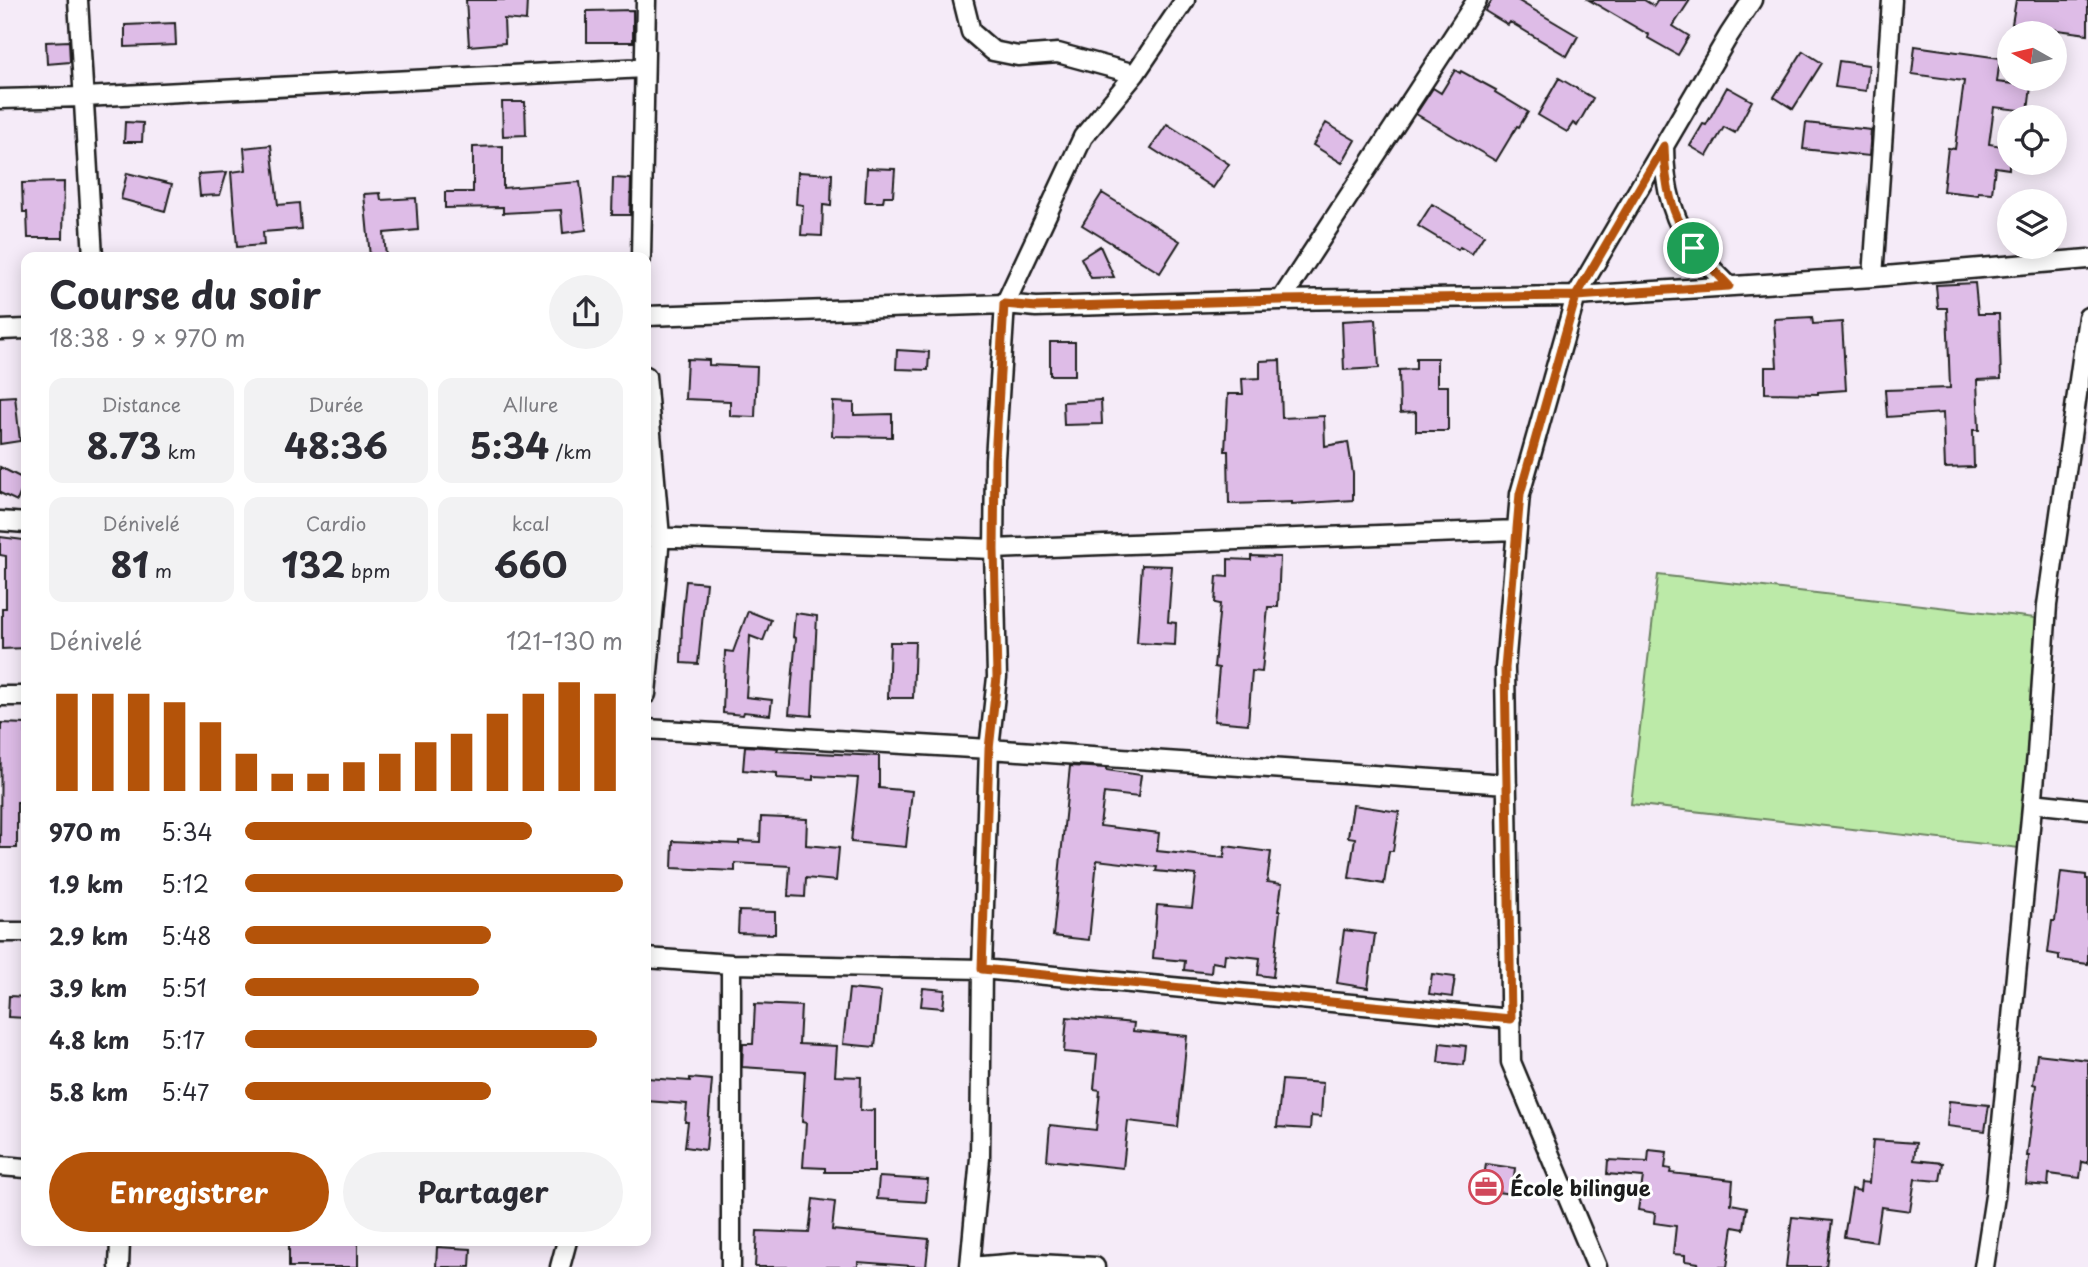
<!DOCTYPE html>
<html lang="fr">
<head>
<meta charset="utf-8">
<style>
	:root { --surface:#fff; --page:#f2f2f3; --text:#2b2b33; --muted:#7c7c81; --accent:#b45309 }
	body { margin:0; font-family:"Playpen Sans",sans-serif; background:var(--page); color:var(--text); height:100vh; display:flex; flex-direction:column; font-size:26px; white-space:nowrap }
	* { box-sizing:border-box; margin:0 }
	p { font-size:23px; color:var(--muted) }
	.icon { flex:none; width:38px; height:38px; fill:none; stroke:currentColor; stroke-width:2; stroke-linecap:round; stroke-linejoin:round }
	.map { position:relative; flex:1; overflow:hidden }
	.side { position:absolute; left:21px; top:252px; width:630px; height:994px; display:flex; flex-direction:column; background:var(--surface); border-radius:14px; box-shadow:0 4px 18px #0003 }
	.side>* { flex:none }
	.needle { width:46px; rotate:278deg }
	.tools { position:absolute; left:1997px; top:21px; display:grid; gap:14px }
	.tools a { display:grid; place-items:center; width:70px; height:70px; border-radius:50%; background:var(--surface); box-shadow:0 4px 18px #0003; font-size:35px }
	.pin { position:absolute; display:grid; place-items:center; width:60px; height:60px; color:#fff; margin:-30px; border:4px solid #fff; border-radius:50%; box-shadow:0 2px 7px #0007 }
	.round { display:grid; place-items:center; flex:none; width:74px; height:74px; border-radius:37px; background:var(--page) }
	.overview { display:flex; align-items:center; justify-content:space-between; height:119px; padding:0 28px }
	h1 { font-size:38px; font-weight:700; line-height:52px }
	.metrics { display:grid; grid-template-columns:repeat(3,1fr); gap:10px; height:119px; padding:7px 28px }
	.metrics div { display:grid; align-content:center; border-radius:14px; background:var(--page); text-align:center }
	.metrics b { font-size:35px; font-weight:700 }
	.metrics small { font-size:19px; font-weight:400 }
	.metrics p { font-size:19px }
	.chart { height:196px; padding:14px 28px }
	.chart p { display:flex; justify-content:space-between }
	.chart svg { width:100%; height:126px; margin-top:7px; stroke:var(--accent); stroke-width:6 }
	.cta { display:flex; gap:14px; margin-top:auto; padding:14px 28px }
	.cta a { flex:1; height:80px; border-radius:42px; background:var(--accent); color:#fff; font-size:28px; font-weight:700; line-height:80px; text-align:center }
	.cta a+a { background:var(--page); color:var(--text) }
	ul { padding:0 28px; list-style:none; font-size:23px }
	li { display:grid; grid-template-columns:112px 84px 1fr; align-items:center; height:52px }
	li i { height:18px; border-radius:9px; background:var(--accent) }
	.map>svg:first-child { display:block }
	.green { fill:#bceaa8; stroke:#6c8362; stroke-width:2 }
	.building { fill:#debce7; stroke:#1c1c1c; stroke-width:2 }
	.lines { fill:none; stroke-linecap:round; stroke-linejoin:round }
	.minor-casing { stroke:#1c1c1c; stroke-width:23 }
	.minor { stroke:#fff; stroke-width:18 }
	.route-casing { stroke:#fff; stroke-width:14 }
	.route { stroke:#b45309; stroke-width:9 }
	.labels { text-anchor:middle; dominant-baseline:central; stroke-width:6; stroke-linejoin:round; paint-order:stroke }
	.poi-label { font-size:21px; font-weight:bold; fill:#1c1c1c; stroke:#fff; text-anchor:start }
</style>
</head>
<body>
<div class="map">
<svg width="2088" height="1267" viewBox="0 0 2088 1267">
	<rect width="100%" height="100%" fill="#f5ebf8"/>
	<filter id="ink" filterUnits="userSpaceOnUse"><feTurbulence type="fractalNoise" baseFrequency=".0143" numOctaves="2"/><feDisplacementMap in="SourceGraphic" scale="14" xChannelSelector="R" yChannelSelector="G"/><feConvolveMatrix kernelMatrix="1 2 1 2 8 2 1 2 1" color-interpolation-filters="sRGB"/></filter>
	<g filter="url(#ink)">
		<path class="green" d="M 1658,575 L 2045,619 L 2019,848 L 1631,804 Z"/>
		<path class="building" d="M 466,0 L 527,0 L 526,21 L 504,19 L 505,43 L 469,46 Z
			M 1492,0 L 1517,0 L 1578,36 L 1567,56 L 1510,22 L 1508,25 L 1485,11 Z
			M 1589,0 L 1644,0 L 1654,6 L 1658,0 L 1690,0 L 1673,26 L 1689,36 L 1678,55 L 1648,38 L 1649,35 Z
			M 2016,0 L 2088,0 L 2088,34 L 2012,24 Z
			M 633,10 L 633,42 L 587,42 L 587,11 Z
			M 175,23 L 176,45 L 125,47 L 125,25 Z
			M 69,41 L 70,62 L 47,64 L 46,42 Z
			M 1915,46 L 2000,58 L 1997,82 L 2031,86 L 2028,111 L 1994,107 L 1989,144 L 2009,147 L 2009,169 L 1995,167 L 1992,193 L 1978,192 L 1978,195 L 1943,191 L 1948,148 L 1955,149 L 1964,81 L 1912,74 Z
			M 1803,51 L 1822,63 L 1793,109 L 1774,97 Z
			M 1839,61 L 1869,65 L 1866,91 L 1835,87 Z
			M 1455,70 L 1460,73 L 1461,71 L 1496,90 L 1495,92 L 1528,112 L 1519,127 L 1517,126 L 1496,161 L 1416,114 L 1433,88 L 1441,93 Z
			M 1559,78 L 1593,98 L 1577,126 L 1573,123 L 1567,132 L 1538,115 Z
			M 1727,87 L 1752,101 L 1735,133 L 1724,127 L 1707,156 L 1690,146 L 1703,124 L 1706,125 Z
			M 502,102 L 525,102 L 526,135 L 503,136 Z
			M 125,122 L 143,123 L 142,142 L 124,142 Z
			M 1326,123 L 1355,140 L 1342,163 L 1313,145 Z
			M 1806,123 L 1871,130 L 1869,156 L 1803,149 Z
			M 1167,124 L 1229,164 L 1213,188 L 1151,148 Z
			M 271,145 L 278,205 L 299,203 L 301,229 L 263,232 L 264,245 L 237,247 L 231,172 L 246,170 L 244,148 Z
			M 503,146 L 503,188 L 580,182 L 586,230 L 563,233 L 561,210 L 503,213 L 503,207 L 445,208 L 445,192 L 473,192 L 473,147 Z
			M 867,168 L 895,169 L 893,196 L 884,196 L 883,202 L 865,202 Z
			M 227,172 L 220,195 L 200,196 L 198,174 Z
			M 798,172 L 832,174 L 831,206 L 823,205 L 822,236 L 801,235 L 803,205 L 796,204 Z
			M 127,173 L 172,184 L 165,211 L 121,199 Z
			M 613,178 L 631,179 L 630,215 L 612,215 Z
			M 64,182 L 63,238 L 28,238 L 27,212 L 23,212 L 22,183 Z
			M 380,193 L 381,200 L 416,198 L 418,230 L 384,233 L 386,257 L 370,257 L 364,194 Z
			M 1102,193 L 1180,241 L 1160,273 L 1082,225 Z
			M 1432,204 L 1484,235 L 1472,254 L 1460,247 L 1458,250 L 1418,226 Z
			M 1100,246 L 1114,277 L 1091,278 L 1081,258 Z
			M 1975,283 L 1978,314 L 1999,314 L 2001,379 L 1977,380 L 1979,430 L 1973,430 L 1974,467 L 1945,468 L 1943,413 L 1887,417 L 1885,390 L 1950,388 L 1947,308 L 1938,308 L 1936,285 Z
			M 1812,317 L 1813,324 L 1842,322 L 1846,390 L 1818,392 L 1818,394 L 1765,393 L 1765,367 L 1777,367 L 1774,319 Z
			M 1376,319 L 1379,368 L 1344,370 L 1342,321 Z
			M 1050,342 L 1075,342 L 1075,375 L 1050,375 Z
			M 897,350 L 929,352 L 928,370 L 896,369 Z
			M 1416,358 L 1437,358 L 1437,386 L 1448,386 L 1448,431 L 1416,431 L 1416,412 L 1400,413 L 1399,370 L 1416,369 Z
			M 687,359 L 709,360 L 709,365 L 757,367 L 755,417 L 730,416 L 730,401 L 685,399 Z
			M 1280,360 L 1282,418 L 1324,416 L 1325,446 L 1348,442 L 1353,474 L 1353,500 L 1292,504 L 1292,502 L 1229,504 L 1228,451 L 1225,451 L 1228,394 L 1243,394 L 1242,379 L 1260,378 L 1260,361 Z
			M 15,396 L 20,441 L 0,444 L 0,397 Z
			M 1101,400 L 1102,424 L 1064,425 L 1063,402 Z
			M 833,402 L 854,403 L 854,415 L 892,414 L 892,437 L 832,436 Z
			M 0,467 L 26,480 L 17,501 L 0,493 Z
			M 0,537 L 24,540 L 23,549 L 26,550 L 26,648 L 2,649 L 2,608 L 6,608 L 6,556 L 0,555 Z
			M 1251,556 L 1280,557 L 1278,607 L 1268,607 L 1262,672 L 1252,671 L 1248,724 L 1214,721 L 1219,668 L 1214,667 L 1220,604 L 1215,603 L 1217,576 L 1228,577 L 1228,559 L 1251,560 Z
			M 1142,565 L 1172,566 L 1168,622 L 1176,623 L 1175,645 L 1137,643 Z
			M 686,581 L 706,583 L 698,664 L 681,663 L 682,618 Z
			M 748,611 L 771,620 L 763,641 L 750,636 L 746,697 L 772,700 L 770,715 L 744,712 L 743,715 L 723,713 L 725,651 L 733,652 Z
			M 795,613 L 817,616 L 812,716 L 789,714 L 796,638 L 793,637 Z
			M 890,642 L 915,642 L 913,698 L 888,698 Z
			M 1,723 L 26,724 L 24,802 L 17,802 L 17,848 L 0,848 Z
			M 745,746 L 778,748 L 777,751 L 879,756 L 879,788 L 912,791 L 906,847 L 851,842 L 858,778 L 813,776 L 813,780 L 777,778 L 777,773 L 743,770 Z
			M 1070,766 L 1106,768 L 1106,770 L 1141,775 L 1138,797 L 1104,793 L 1100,826 L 1159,833 L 1157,851 L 1224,858 L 1225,846 L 1271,852 L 1267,882 L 1282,884 L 1278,911 L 1280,911 L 1273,977 L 1258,975 L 1260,958 L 1225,954 L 1224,964 L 1212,962 L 1211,973 L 1184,970 L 1185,961 L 1153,958 L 1157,905 L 1192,908 L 1196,875 L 1156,871 L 1157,867 L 1097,860 L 1089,940 L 1053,936 Z
			M 1353,805 L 1399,812 L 1393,851 L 1389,851 L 1384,884 L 1349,878 L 1355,838 L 1348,837 Z
			M 761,817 L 807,819 L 806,845 L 839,848 L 836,881 L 806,878 L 805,897 L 788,896 L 790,866 L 735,863 L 735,871 L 672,868 L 673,841 L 739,844 L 739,841 L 760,842 Z
			M 2061,872 L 2086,875 L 2086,879 L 2088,879 L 2088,964 L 2059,960 L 2059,955 L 2048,953 L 2052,921 L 2055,921 Z
			M 739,911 L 775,912 L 775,934 L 738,933 Z
			M 1344,930 L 1375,934 L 1368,988 L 1337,983 Z
			M 1432,974 L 1455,977 L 1452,997 L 1429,994 Z
			M 923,988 L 945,990 L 943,1008 L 921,1006 Z
			M 849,989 L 881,992 L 875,1047 L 843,1044 Z
			M 9,996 L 26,997 L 26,1018 L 8,1017 Z
			M 755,1004 L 801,1006 L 799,1044 L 837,1046 L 835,1076 L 861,1077 L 860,1111 L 874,1110 L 874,1172 L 825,1172 L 825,1168 L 803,1167 L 806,1123 L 802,1122 L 805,1071 L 742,1067 L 743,1044 L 753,1044 Z
			M 1067,1017 L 1134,1023 L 1133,1031 L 1187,1036 L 1178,1127 L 1128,1121 L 1123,1168 L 1047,1160 L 1050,1125 L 1096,1130 L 1100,1090 L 1094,1089 L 1097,1055 L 1064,1052 Z
			M 1440,1043 L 1466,1046 L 1464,1065 L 1438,1062 Z
			M 2037,1054 L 2088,1060 L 2088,1163 L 2082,1162 L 2080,1178 L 2049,1174 L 2048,1186 L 2026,1184 L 2029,1156 L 2027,1156 L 2036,1085 L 2033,1084 Z
			M 646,1078 L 690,1081 L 690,1078 L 712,1080 L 706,1150 L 685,1147 L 688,1122 L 685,1122 L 687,1104 L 646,1101 Z
			M 1282,1080 L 1323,1083 L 1321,1117 L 1311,1116 L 1310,1129 L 1277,1127 Z
			M 1949,1101 L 1989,1105 L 1985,1131 L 1947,1126 Z
			M 1873,1140 L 1916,1143 L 1914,1160 L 1943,1163 L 1940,1181 L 1915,1179 L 1910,1211 L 1881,1207 L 1876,1242 L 1844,1237 L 1852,1189 L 1860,1191 L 1861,1182 L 1869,1183 Z
			M 1649,1150 L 1667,1152 L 1665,1168 L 1671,1169 L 1670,1173 L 1733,1180 L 1731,1204 L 1747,1207 L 1744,1229 L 1733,1227 L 1727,1267 L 1699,1267 L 1698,1263 L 1685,1261 L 1685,1255 L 1673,1254 L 1676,1226 L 1654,1223 L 1655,1213 L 1638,1210 L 1643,1177 L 1607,1174 L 1608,1160 L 1648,1162 Z
			M 1486,1164 L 1515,1168 L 1512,1194 L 1482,1190 Z
			M 879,1177 L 928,1180 L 926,1202 L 877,1199 Z
			M 813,1199 L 835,1202 L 832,1230 L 929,1239 L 926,1267 L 858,1262 L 858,1267 L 755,1267 L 757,1231 L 809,1233 Z
			M 1792,1217 L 1832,1221 L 1826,1267 L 1786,1267 Z
			M 289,1241 L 358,1241 L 358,1267 L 289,1267 Z
			M 437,1247 L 471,1249 L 470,1267 L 436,1267 Z"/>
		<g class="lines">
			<g class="minor-casing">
				<path id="minor" d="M 78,0 L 93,257
					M 963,0 L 971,32 L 993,51 L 1018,56 L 1058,53 L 1135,74
					M 0,99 L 84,97 L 644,68
					M 1664,146 C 1664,182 1671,220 1695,250 C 1705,262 1717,274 1729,286
					M 641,257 L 646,0
					M 1873,277 L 1892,0
					M 1281,300 L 1477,0
					M 646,316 L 1005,304 L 1036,307 L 1281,300 L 1576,296 L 1873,277 L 2088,259
					M 0,330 L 26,329
					M 646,376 L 660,537 L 646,694
					M 0,521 L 26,523
					M 646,537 L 994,549 L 1517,530
					M 0,696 L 26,696
					M 646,729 L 989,749 L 1507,784
					M 2032,803 L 2088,809
					M 0,932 L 26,932
					M 646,958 L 731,964 L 982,969 L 1511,1019
					M 731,964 L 731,1267
					M 0,1166 L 26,1168
					M 970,1266 L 980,1158 L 982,969 L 989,749 L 997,677 L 994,549 L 995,459 L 1005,304 L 1083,137 L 1135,74 L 1185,0
					M 119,1267 L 120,1241
					M 560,1267 L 567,1241
					M 970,1267 L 1019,1263 L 1095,1267
					M 1597,1267 L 1511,1062 L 1505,668 L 1520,494 L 1576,296 L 1729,35 L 1752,0
					M 1984,1267 L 1995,1196 L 2037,754 L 2047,605 L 2088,317"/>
			</g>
			<use href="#minor" class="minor"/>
		</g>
	</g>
	<g class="lines" filter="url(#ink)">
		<g class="route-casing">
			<path id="route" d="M 1693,248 L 1729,286 L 1576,296 L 1281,300 L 1037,307 L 1004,304 L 995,459 L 994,549 L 997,677 L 989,749 L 982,969 L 1511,1019 L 1505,668 L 1520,494 L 1576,296 L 1664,146 C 1665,188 1671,212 1693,248"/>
		</g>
		<use href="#route" class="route"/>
	</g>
	<defs>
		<g id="office-ring" transform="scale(1.75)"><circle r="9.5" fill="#fff" stroke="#d1495b" stroke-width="1.5"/><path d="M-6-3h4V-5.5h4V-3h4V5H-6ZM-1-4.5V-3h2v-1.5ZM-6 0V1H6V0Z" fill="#d1495b"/></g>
	</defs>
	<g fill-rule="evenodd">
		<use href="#office-ring" x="1486" y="1187"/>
	</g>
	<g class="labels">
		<g class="poi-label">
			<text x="1510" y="1187">École bilingue</text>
		</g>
	</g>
</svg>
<div class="tools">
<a><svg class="needle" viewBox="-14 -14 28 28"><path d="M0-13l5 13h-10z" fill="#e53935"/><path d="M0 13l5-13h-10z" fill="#7c7c81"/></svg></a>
<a><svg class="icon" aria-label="locate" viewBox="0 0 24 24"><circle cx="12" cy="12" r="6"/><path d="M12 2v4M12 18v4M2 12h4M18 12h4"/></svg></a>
<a><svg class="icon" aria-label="layers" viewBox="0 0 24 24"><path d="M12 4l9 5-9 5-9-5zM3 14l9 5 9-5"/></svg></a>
</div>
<div class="pin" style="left:1693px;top:248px;background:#1e9e55"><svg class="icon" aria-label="arrive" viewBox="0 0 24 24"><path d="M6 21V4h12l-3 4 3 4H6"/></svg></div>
<section class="side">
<div class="overview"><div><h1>Course du soir</h1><p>18:38 · 9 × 970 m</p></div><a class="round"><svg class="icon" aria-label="share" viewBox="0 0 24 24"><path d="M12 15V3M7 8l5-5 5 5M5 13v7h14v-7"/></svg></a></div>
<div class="metrics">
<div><p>Distance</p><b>8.73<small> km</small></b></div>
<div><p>Durée</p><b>48:36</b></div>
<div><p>Allure</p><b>5:34<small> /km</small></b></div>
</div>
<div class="metrics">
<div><p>Dénivelé</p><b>81<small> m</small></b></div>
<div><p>Cardio</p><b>132<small> bpm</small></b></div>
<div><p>kcal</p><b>660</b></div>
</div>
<div class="chart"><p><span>Dénivelé</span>121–130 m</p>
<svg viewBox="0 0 160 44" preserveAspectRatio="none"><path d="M5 44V10M15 44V10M25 44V10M35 44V13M45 44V20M55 44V31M65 44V38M75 44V38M85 44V34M95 44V31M105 44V27M115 44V24M125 44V17M135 44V10M145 44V6M155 44V10"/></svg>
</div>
<ul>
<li><b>970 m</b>5:34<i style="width:76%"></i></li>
<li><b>1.9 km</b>5:12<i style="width:100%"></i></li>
<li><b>2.9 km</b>5:48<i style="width:65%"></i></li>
<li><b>3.9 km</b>5:51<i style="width:62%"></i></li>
<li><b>4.8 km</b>5:17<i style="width:93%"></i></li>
<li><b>5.8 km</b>5:47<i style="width:65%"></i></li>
</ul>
<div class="cta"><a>Enregistrer</a><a>Partager</a></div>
</section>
</div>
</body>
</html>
